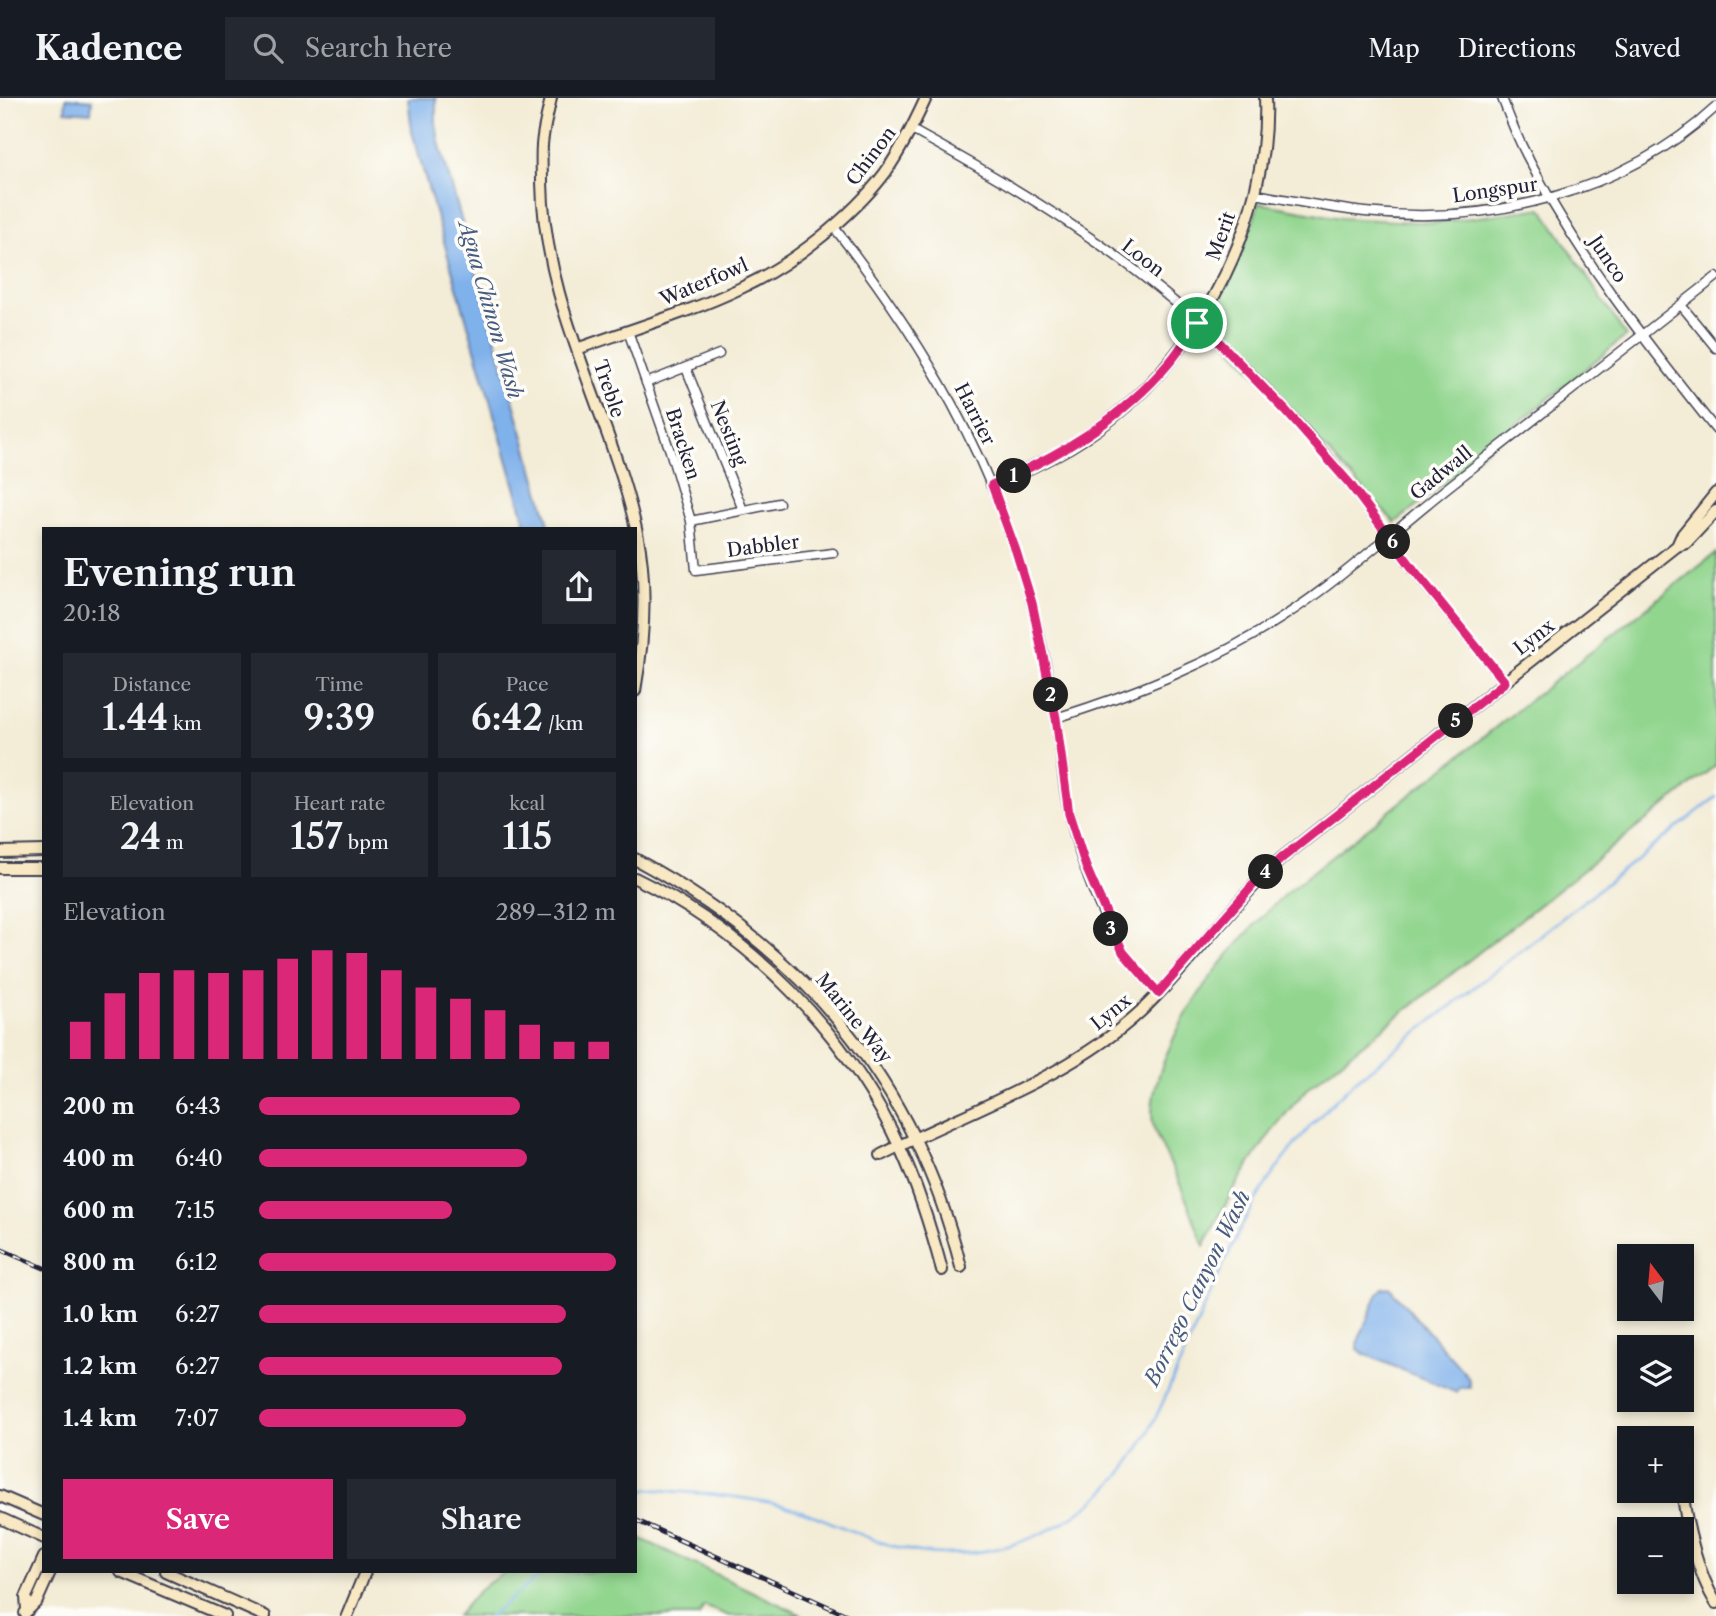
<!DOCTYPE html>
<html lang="en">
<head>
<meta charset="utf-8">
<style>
	:root { --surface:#171b24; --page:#242831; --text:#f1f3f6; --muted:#9ea1a6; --line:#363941; --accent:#db2777 }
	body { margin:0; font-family:"Libre Caslon Text",serif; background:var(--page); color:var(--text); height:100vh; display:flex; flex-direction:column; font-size:26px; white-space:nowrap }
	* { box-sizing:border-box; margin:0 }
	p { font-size:23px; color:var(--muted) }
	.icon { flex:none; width:38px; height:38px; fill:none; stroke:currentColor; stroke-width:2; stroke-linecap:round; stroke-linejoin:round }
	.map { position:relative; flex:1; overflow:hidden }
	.panel { position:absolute; left:42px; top:429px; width:595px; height:1046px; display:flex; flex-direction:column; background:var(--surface); border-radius:0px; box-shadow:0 4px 10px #0003 }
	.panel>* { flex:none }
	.needle { width:46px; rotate:344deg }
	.tools { position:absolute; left:1617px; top:1146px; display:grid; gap:14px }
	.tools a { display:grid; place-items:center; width:77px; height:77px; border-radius:0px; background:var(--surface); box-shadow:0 4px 10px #0003; font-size:35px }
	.pin { position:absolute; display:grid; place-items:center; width:60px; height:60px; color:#fff; margin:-30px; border:4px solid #fff; border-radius:50%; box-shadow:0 2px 7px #0007 }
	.km { position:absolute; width:35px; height:35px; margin:-18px; border-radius:50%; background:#222; color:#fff; font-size:19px; line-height:35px; text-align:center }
	.round { display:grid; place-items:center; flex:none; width:74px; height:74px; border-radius:0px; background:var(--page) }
	.headline { display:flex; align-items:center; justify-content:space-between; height:119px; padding:0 21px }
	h1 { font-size:38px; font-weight:600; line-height:52px }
	.stats { display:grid; grid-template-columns:repeat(3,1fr); gap:10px; height:119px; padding:7px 21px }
	.stats div { display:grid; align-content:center; border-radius:0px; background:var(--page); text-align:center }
	.stats b { font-size:35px; font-weight:600 }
	.stats small { font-size:19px; font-weight:400 }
	.stats p { font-size:19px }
	.chart { height:196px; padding:14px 21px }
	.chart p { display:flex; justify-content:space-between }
	.chart svg { width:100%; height:126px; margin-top:7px; stroke:var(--accent); stroke-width:6 }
	.cta { display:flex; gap:14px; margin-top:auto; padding:14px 21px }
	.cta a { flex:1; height:80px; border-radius:0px; background:var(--accent); color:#fff; font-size:28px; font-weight:600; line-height:80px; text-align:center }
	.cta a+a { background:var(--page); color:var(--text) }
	ul { padding:0 21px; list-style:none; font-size:23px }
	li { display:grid; grid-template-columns:112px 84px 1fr; align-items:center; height:52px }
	li i { height:18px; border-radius:9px; background:var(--accent) }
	header { display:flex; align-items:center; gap:42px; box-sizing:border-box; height:98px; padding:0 35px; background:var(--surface); border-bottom:2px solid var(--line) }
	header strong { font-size:33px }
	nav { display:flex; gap:38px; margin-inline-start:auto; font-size:24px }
	.search { width:490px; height:63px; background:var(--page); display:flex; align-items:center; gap:18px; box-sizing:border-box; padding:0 24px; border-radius:0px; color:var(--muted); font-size:26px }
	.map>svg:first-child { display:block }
	.green { fill:#91d58e; stroke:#5a7c64; stroke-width:2 }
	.water { fill:#7fb1eb; stroke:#506a93; stroke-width:2 }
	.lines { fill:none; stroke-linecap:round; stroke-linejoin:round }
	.stream { stroke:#7fb1eb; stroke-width:2.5 }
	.street-casing { stroke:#414052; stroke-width:11 }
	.secondary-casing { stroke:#414052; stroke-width:14 }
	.street { stroke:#fff; stroke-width:8 }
	.secondary { stroke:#f8e8c3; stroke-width:10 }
	.rail-casing { stroke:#22223b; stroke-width:5 }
	.rail { stroke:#fdfcf7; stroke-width:2.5; stroke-dasharray:8; stroke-linecap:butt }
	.route-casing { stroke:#fff; stroke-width:14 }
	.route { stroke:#db2777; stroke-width:9 }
	.labels { text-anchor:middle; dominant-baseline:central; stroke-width:7; stroke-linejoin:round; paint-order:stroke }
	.street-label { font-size:19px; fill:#22223b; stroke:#fdfcf7 }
	.water-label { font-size:21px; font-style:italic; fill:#475b81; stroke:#fdfcf7 }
</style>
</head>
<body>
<header>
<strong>Kadence</strong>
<div class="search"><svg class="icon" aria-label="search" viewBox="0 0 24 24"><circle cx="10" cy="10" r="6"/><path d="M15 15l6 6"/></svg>Search here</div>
<nav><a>Map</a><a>Directions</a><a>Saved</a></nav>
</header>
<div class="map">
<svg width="1716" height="1518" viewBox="0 0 1716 1518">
	<rect width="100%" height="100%" fill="#fdfcf7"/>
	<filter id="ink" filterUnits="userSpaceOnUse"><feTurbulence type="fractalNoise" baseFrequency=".0143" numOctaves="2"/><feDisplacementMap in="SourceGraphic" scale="14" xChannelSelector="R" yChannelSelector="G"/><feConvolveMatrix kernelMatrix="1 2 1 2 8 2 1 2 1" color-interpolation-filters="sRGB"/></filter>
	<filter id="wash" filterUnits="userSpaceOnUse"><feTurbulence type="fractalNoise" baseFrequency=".00686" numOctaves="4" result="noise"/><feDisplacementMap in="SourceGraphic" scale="28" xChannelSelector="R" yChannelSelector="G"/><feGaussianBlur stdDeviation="1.57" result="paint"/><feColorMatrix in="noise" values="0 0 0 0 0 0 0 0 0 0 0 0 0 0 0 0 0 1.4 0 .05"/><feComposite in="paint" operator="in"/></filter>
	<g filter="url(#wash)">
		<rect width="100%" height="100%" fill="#f3ecd6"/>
		<path class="green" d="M 1259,105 L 1341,120 L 1435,125 L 1542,110 L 1626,238 L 1395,425 L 1208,225 L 1240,159 Z
			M 1716,455 L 1716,667 L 1310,988 C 1265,1036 1233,1089 1204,1148 C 1194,1123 1186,1098 1174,1073 C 1168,1060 1158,1044 1154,1030 C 1149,1013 1154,993 1159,977 C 1182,905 1233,847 1286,795 Z
			M 635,1438 L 802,1517 L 729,1518 L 704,1508 L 699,1518 L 457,1518 L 480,1491 L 505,1474 L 635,1474 Z"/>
		<path class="water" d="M 66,0 L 92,2 L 91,15 L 65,13 Z
			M 408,0 L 436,0 L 436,25 L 439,44 L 550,430 L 527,430 L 412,34 Z
			M 1389,1189 L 1468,1279 L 1470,1290 L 1459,1290 L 1457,1295 L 1364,1256 L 1358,1251 L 1357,1246 L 1378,1195 L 1383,1190 Z"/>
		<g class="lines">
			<path class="stream" d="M 635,1396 L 649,1391 C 698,1396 748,1397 795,1411 C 846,1427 891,1457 946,1456 C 1019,1456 1089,1422 1131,1362 C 1150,1336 1162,1306 1175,1277 C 1199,1223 1221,1166 1249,1114 C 1278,1062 1315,1019 1359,980 L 1716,699
				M 490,1518 L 544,1474"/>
		</g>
	</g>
	<g filter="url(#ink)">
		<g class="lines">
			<g class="street-casing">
				<path id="street" d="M 1502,0 C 1509,18 1516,37 1525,54 C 1575,155 1646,244 1716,332
					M 912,32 C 1020,91 1126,155 1216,241 C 1264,286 1312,337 1352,389 C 1373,417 1393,446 1415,474 C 1444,511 1475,547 1505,584
					M 1255,96 C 1291,102 1328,110 1365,114 C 1489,128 1623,95 1716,9
					M 833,128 C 924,244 993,361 1031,504 C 1042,543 1050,584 1056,623 C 1061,654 1062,687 1069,717 C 1080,762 1098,811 1121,850 C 1131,866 1146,881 1158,895
					M 1681,207 L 1716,250
					M 628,233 L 670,353 L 691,423 L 696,472 L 833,455
					M 686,270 L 743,412
					M 646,285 L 719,256
					M 691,423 L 779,405
					M 1056,620 C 1136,595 1212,565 1283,519 C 1345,479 1399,427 1457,382 C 1543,314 1630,247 1716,179"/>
			</g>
			<g class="secondary-casing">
				<path id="secondary" d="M 551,0 C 548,15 543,31 542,47 C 541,59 542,72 542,84 C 544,211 611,315 637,435 C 648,487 644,542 635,593
					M 577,251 C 631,231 689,215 741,190 C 791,167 852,119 885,75 C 902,51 914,26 926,0
					M 992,387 C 1034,369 1076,349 1112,320 C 1204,248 1270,118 1265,0
					M 1677,448 L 1682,437 L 1716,395
					M 0,754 L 44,753
					M 635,761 C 803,852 914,982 961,1169
					M 0,770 L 44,770
					M 635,780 C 750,836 848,935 901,1052 C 919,1091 931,1131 942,1172
					M 881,1057 C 967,1013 1070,979 1141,913 C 1192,865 1230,807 1282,760 L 1677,448 L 1686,445 L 1716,413
					M 1688,1336 C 1685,1355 1682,1376 1683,1396 C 1686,1428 1699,1478 1716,1505
					M 0,1398 L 44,1417
					M 0,1420 L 44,1440
					M 121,1474 L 225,1518
					M 166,1474 L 265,1518
					M 27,1511 L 26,1499 L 44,1459
					M 25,1515 L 37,1503 L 50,1474
					M 347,1518 L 365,1474"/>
			</g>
			<use href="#street" class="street"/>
			<use href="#secondary" class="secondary"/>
			<g class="rail-casing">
				<path id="rail" d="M 0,1151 L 44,1170
					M 635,1422 L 849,1518"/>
			</g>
			<use href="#rail" class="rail"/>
		</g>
	</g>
	<g class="lines" filter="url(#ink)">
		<g class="route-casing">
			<path id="route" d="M 1197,225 L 1215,240 L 1286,313 L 1350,386 L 1414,472 L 1505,584 L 1282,760 L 1253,787 L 1158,895 L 1123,854 L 1086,769 L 1069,716 L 1056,620 L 1032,505 L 1016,453 L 992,387 C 1059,358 1121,322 1169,265 C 1180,253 1188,238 1197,225 Z"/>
		</g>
		<use href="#route" class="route"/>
	</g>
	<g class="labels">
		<g class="street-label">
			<text transform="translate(871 58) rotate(-53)">Chinon</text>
			<text transform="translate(1495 92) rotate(-8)">Longspur</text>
			<text transform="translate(1221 138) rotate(-70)">Merit</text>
			<text transform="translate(1143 160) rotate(38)">Loon</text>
			<text transform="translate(1608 161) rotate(56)">Junco</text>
			<text transform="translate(704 184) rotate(-23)">Waterfowl</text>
			<text transform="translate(609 291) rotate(71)">Treble</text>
			<text transform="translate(975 316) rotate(63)">Harrier</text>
			<text transform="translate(729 335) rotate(68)">Nesting</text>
			<text transform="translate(683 346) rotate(72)">Bracken</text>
			<text transform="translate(1441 375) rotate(-39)">Gadwall</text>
			<text transform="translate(763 448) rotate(-7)">Dabbler</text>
			<text transform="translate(1534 539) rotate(-38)">Lynx</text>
			<text transform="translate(1111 914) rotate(-39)">Lynx</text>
			<text transform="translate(854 920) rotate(51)">Marine Way</text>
		</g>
		<g class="water-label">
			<text transform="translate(491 212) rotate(74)">Agua Chinon Wash</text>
			<text transform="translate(1197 1190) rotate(-64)">Borrego Canyon Wash</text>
		</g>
	</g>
</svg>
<div class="tools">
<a><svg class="needle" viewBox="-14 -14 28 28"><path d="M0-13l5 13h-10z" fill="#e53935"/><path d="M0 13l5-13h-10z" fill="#9ea1a6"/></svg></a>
<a><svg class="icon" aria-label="layers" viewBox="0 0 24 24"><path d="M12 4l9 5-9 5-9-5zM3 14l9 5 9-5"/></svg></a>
<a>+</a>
<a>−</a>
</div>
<div class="pin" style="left:1197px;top:225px;background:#1e9e55"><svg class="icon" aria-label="arrive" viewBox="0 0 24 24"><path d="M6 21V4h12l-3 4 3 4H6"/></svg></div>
<b class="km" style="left:1014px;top:378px">1</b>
<b class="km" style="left:1051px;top:597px">2</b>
<b class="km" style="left:1111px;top:831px">3</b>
<b class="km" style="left:1266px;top:774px">4</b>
<b class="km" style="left:1456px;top:623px">5</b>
<b class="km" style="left:1393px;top:444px">6</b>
<section class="panel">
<div class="headline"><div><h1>Evening run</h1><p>20:18</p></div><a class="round"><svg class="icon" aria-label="share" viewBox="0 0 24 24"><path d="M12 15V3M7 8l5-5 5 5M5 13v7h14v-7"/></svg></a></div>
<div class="stats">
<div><p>Distance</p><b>1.44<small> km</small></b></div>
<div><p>Time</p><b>9:39</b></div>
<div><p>Pace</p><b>6:42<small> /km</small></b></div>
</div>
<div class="stats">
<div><p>Elevation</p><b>24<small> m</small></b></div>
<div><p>Heart rate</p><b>157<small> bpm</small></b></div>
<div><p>kcal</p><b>115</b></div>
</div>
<div class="chart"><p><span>Elevation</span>289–312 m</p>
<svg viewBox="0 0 160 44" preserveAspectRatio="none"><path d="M5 44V31M15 44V21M25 44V14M35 44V13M45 44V14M55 44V13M65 44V9M75 44V6M85 44V7M95 44V13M105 44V19M115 44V23M125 44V27M135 44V32M145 44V38M155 44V38"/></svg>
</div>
<ul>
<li><b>200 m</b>6:43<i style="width:73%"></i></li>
<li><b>400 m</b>6:40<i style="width:75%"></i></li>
<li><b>600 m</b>7:15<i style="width:54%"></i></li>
<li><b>800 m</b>6:12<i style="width:100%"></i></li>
<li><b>1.0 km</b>6:27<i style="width:86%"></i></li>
<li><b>1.2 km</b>6:27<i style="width:85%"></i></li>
<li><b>1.4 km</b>7:07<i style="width:58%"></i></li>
</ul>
<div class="cta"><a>Save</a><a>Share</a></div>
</section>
</div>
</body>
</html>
